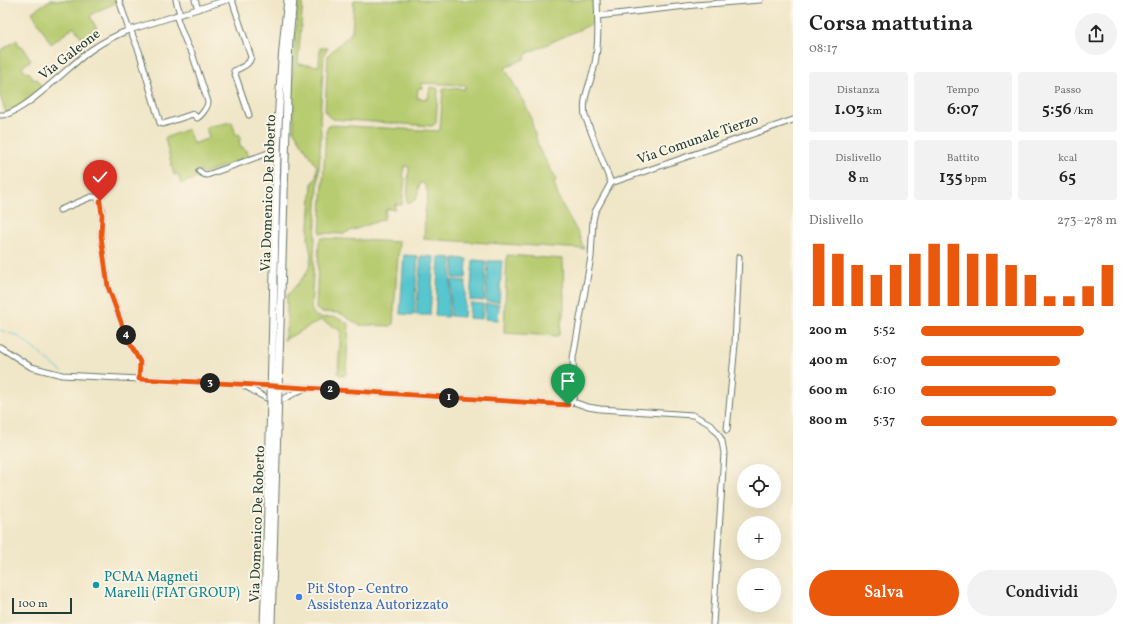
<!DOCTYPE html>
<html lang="it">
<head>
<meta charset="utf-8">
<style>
	:root { --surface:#fff; --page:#f2f2f2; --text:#222; --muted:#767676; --accent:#ea580c }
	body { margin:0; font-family:Vollkorn,serif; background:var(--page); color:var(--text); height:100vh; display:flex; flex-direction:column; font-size:15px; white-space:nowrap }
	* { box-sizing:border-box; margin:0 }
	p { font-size:13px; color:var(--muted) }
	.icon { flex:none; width:22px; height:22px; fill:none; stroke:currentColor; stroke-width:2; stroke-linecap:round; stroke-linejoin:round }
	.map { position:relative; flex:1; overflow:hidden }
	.panel { display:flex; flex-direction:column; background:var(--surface); width:340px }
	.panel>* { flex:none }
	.controls { position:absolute; left:737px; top:464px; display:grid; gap:8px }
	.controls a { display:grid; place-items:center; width:44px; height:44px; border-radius:50%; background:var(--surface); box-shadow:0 4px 16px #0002; font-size:20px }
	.scale { position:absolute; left:12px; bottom:10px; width:60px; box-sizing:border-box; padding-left:4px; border:2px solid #1f3d34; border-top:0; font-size:11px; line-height:14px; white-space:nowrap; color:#1f3d34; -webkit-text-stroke:3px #fcf5e5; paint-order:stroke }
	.pin { position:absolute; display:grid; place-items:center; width:34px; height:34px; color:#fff; margin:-41px -17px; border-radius:50% 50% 50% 0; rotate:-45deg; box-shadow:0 0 4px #0007 }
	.pin .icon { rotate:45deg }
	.km { position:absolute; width:20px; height:20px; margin:-10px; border-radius:50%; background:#222; color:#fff; font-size:11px; line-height:20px; text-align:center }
	.round { display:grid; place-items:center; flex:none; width:42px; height:42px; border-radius:21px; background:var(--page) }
	.overview { display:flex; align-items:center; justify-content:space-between; height:68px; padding:0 16px }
	h1 { font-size:22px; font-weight:600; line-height:30px }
	.metrics { display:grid; grid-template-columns:repeat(3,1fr); gap:6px; height:68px; padding:4px 16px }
	.metrics div { display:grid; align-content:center; border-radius:4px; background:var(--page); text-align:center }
	.metrics b { font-size:17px; font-weight:600 }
	.metrics small { font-size:11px; font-weight:400 }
	.metrics p { font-size:11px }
	.chart { height:112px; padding:8px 16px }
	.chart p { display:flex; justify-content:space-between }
	.chart svg { width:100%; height:72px; margin-top:4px; stroke:var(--accent); stroke-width:6 }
	.action { display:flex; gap:8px; margin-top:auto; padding:8px 16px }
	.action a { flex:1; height:46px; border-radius:24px; background:var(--accent); color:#fff; font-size:16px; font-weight:600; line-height:46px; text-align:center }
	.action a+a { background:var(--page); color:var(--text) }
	ul { padding:0 16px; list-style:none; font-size:13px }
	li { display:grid; grid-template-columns:64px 48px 1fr; align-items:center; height:30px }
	li i { height:10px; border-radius:5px; background:var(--accent) }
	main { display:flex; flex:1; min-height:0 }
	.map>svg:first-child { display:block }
	.green { fill:#b7cb6f; stroke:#6b8452 }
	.water { fill:#59c6cf; stroke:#3c8282 }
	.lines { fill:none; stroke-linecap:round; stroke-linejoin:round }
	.stream { stroke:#59c6cf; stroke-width:1 }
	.minor-casing { stroke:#687868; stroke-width:7 }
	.minor { stroke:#fff; stroke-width:5 }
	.highway-bridge-casing { stroke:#687868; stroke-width:9; stroke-linecap:butt }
	.highway-bridge { stroke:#fff; stroke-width:7 }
	.route-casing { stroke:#fff; stroke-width:8 }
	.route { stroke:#ea580c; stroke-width:5 }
	.culture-dot { fill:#0f9aa8; stroke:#fcf5e5; stroke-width:1.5 }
	.shop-dot { fill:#3f7fe0; stroke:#fcf5e5; stroke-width:1.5 }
	.labels { text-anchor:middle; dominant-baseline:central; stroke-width:4; stroke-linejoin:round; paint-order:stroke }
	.street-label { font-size:14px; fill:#1f3d34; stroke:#fcf5e5 }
	.culture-label { font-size:14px; fill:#0d838f; stroke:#fcf5e5; text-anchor:start }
	.shop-label { font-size:14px; fill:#366cbe; stroke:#fcf5e5; text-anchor:start }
</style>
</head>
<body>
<main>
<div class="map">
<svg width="793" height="624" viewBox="0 0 793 624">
	<rect width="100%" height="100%" fill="#fcf5e5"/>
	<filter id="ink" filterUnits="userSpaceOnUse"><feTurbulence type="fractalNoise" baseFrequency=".025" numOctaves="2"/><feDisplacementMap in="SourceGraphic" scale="8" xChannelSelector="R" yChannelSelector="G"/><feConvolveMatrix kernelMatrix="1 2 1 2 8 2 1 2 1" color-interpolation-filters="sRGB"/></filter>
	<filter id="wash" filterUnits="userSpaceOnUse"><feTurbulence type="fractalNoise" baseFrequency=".012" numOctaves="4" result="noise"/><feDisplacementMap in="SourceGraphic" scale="16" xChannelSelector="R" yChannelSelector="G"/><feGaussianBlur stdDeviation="0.9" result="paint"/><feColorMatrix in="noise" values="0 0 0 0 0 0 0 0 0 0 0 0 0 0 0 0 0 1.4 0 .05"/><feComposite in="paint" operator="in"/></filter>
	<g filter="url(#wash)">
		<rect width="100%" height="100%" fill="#f0e6c8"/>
		<path class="green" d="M 50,0 L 117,0 L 118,2 L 97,11 L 90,16 L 97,29 L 82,38 L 74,27 L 51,44 L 32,12 Z
			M 298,0 L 303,0 L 298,64 L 319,66 L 320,48 L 328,48 L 324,54 L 320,118 L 321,135 L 311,308 C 316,323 325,315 337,318 C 341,319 345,322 349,324 L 346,374 L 344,376 L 338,374 L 341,331 L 321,320 L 284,340 L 287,324 L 287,296 L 306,274 L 310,265 L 311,255 L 308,238 L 312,184 L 316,178 L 317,167 L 294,131 L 293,101 L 291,99 Z
			M 354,0 L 594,0 L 594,23 L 534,50 L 525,55 L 526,58 L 505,68 L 529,112 L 539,149 L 556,179 L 554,183 L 559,199 L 578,233 L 584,249 L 424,239 C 425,230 424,221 425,212 C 426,203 432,188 421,182 L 419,186 L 417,198 L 412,202 L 407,202 L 409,167 L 406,166 L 404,167 L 403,177 L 405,178 L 402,205 L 395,204 L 395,209 L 386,209 L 384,219 L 342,234 L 320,233 L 326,131 L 328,127 L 331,125 L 439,131 L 440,129 L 443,89 L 447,88 L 465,89 L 465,85 L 422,83 L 422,88 L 418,88 L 417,98 L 428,99 L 430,87 L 437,88 L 438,90 L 436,123 L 432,126 L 332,119 L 328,116 L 325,111 L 328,55 L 349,35 L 352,31 Z
			M 17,40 L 18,43 L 18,46 L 23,47 L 31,60 L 22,67 L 27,73 L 29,72 L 34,80 L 37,79 L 42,89 L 15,109 L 6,113 L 0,96 L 0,51 Z
			M 232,122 L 236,135 L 239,134 L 241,139 L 239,140 L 241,148 L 243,147 L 245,151 L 247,150 L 249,157 L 205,173 L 197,171 L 199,177 L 181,184 L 178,174 L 174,175 L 165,138 L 188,129 L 193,144 L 209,138 L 206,127 Z
			M 321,238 L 399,242 L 393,324 L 391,326 L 359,325 L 340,313 L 321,312 L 316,309 L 319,242 Z
			M 507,255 L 563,259 L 564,309 L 559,335 L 557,336 L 504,333 Z"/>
		<path class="water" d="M 404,255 L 418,256 L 414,315 L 400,314 Z
			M 421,256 L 434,257 L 430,315 L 416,315 Z
			M 439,257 L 452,258 L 448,317 L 435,316 Z
			M 454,258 L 467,259 L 466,278 L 453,278 Z
			M 473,260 L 486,261 L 484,301 L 470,300 Z
			M 488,261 L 502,261 L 499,302 L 486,301 Z
			M 452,280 L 466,281 L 464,317 L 450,316 Z
			M 470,303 L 483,304 L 482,319 L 469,318 Z
			M 485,304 L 499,304 L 498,320 L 485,319 Z"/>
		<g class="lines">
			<path class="stream" d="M 0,330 L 18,336 L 22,339 L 62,372"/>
		</g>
	</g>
	<g filter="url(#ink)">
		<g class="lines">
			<g class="minor-casing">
				<path id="minor" d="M 119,0 L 129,30
					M 176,0 L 180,14
					M 195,0 L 198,9
					M 232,0 L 251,57 C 249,66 241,67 234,71 L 249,115
					M 597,0 C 598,22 599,46 594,68 C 590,86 582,97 585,116 L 611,183
					M 598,16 L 695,5 L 760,0
					M 130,29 L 139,51 L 160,123 L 163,124 L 193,114 L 197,118 C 201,116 208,107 208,102 L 192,53 C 187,47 179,24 176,15
					M 0,115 C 21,117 72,63 91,50 C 103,42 116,35 129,30 L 227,0
					M 199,171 L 203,174 L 207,175 L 282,148
					M 611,183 L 793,120
					M 60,210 L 91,197 L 98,197 L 102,209 L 101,236 L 108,287 L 127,338 L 140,362 L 139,379
					M 0,347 L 31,367 L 62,375 L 275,386 L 567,405 L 571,403 L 574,397 L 573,358 L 591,257 L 593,220 L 595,212 L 611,183
					M 245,386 C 257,392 270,404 283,399 C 290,396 296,392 303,389
					M 576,403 L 588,407 L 600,409 L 693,415 L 710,424 L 717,432 L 722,441 L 724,453 L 713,624
					M 727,430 L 735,344 L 739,257"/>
			</g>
			<use href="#minor" class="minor"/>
			<g class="highway-bridge-casing">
				<path id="highway-bridge" d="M 264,624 C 269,507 271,390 274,273 C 276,182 277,90 288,0
					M 271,624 L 286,128 L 289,38 L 293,0"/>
			</g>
			<use href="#highway-bridge" class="highway-bridge"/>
		</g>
	</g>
	<g class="lines" filter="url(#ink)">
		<g class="route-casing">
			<path id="route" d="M 100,201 L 102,215 L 101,236 L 108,287 L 127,338 L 140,362 L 139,379 L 275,386 L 568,405"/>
		</g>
		<use href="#route" class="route"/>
	</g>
	<circle class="culture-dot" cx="96" cy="585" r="4"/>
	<circle class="shop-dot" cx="299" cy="597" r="4"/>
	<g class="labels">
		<g class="street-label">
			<text transform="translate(70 55) rotate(-38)">Via Galeone</text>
			<text transform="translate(698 140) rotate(-19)">Via Comunale Tierzo</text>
			<text transform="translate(269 193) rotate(-88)">Via Domenico De Roberto</text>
			<text transform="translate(258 524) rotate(-88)">Via Domenico De Roberto</text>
		</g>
		<g class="culture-label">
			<text x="104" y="577">PCMA Magneti<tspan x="104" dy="16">Marelli (FIAT GROUP)</tspan></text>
		</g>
		<g class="shop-label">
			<text x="307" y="589">Pit Stop - Centro<tspan x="307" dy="16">Assistenza Autorizzato</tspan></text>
		</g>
	</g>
</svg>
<div class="controls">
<a><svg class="icon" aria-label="locate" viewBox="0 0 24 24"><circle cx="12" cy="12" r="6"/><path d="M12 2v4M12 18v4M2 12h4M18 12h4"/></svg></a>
<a>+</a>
<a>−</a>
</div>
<div class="scale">100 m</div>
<div class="pin" style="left:568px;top:405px;background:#1e9e55"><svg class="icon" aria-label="arrive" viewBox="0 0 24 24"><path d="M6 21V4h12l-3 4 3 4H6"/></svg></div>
<div class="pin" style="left:100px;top:201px;background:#d93025"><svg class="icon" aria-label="check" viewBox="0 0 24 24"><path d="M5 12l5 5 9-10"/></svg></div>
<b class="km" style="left:449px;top:398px">1</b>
<b class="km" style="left:330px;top:390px">2</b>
<b class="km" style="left:210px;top:383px">3</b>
<b class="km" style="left:126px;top:335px">4</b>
</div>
<section class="panel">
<div class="overview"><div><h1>Corsa mattutina</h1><p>08:17</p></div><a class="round"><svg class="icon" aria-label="share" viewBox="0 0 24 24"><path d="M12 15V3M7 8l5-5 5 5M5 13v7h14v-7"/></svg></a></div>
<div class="metrics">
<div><p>Distanza</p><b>1.03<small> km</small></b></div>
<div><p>Tempo</p><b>6:07</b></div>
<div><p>Passo</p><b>5:56<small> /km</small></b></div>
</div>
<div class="metrics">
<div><p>Dislivello</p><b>8<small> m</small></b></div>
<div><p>Battito</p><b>135<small> bpm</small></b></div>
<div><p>kcal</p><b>65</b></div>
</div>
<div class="chart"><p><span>Dislivello</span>273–278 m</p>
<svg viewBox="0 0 160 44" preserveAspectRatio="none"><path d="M5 44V6M15 44V12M25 44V19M35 44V25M45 44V19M55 44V12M65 44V6M75 44V6M85 44V12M95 44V12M105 44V19M115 44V25M125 44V38M135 44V38M145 44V32M155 44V19"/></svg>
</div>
<ul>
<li><b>200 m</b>5:52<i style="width:83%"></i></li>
<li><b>400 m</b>6:07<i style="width:71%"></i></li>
<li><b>600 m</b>6:10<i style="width:69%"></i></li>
<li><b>800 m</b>5:37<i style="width:100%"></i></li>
</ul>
<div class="action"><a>Salva</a><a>Condividi</a></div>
</section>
</main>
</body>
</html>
